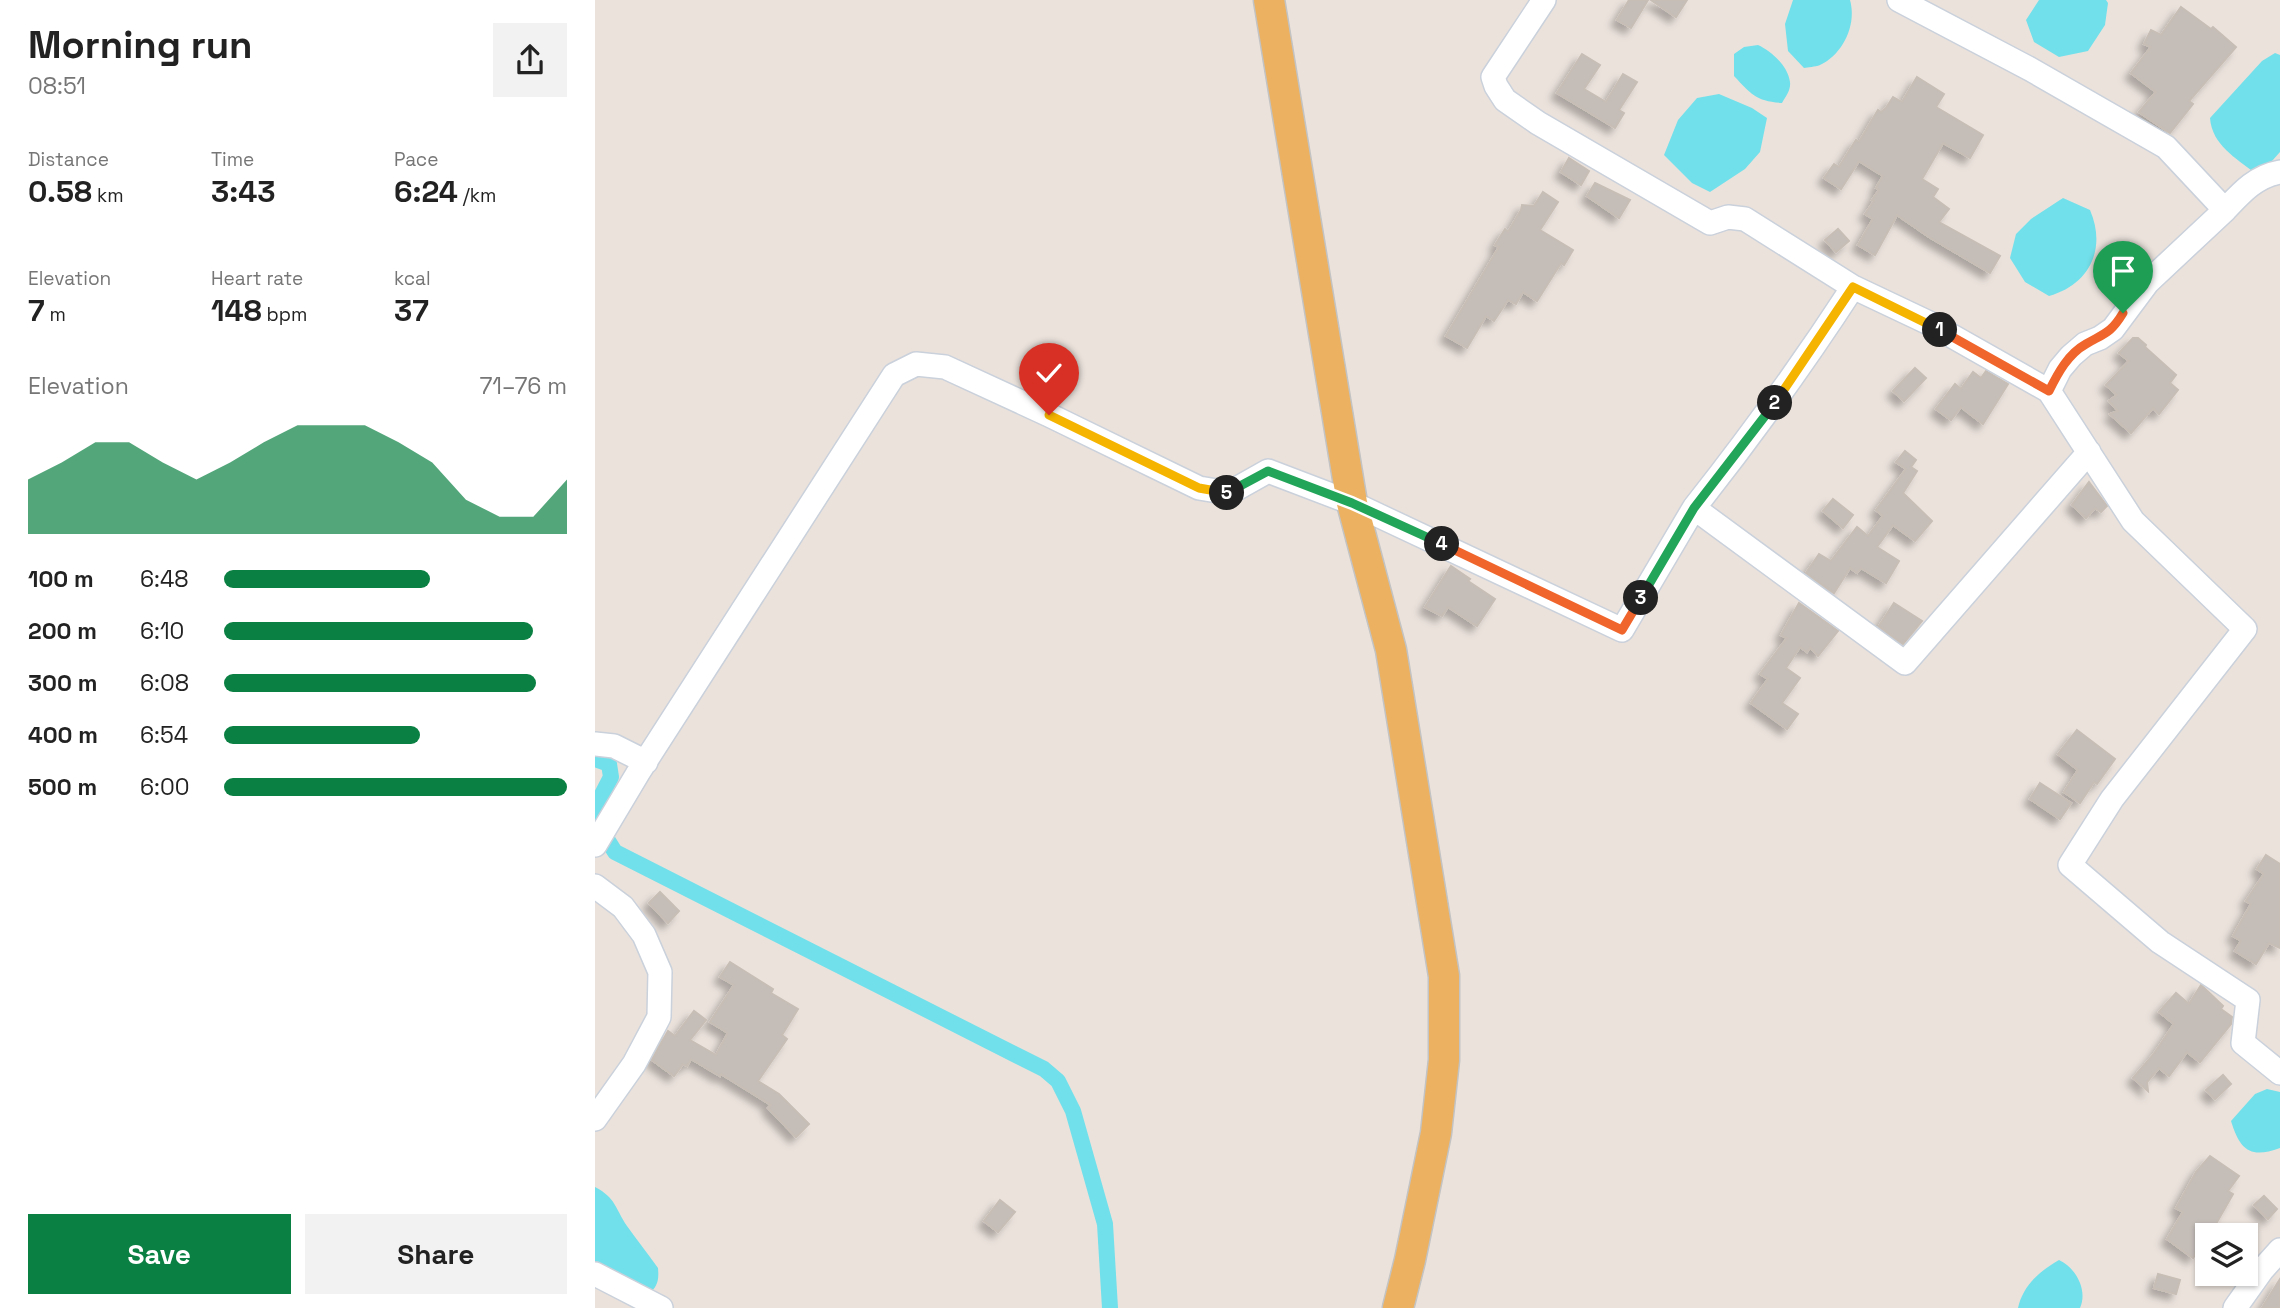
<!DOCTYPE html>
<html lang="en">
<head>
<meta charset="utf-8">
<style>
	:root { --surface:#fff; --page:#f2f2f2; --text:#222; --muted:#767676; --accent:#0b8043 }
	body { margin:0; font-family:"Space Grotesk",sans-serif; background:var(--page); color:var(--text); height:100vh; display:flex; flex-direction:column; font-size:26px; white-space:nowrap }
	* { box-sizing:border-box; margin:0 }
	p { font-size:23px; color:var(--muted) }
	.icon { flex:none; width:38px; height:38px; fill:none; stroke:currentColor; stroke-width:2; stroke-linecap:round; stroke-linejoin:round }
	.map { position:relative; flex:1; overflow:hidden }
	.details { display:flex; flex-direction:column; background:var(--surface); width:595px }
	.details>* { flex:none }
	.tools { position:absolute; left:1600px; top:1223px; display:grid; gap:14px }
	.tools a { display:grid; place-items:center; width:63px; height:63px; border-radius:0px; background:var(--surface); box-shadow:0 2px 5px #0004; font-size:35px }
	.pin { position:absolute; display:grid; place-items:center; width:60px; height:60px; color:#fff; margin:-72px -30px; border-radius:50% 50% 50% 0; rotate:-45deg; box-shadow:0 0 7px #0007 }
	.pin .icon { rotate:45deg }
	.km { position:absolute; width:35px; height:35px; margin:-18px; border-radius:50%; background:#222; color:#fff; font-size:19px; line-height:35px; text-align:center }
	.round { display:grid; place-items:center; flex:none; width:74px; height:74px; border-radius:0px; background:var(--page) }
	.headline { display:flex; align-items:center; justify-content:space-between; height:119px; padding:0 28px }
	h1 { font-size:38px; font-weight:700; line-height:52px }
	.stats { display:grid; grid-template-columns:repeat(3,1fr); gap:10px; height:119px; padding:7px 28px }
	.stats div { display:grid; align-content:center }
	.stats b { font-size:30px; font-weight:700 }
	.stats small { font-size:19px; font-weight:400 }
	.stats p { font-size:19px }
	.chart { height:196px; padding:14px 28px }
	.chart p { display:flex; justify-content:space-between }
	.chart svg { width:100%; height:126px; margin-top:7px; fill:var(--accent); opacity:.7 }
	.primary-button { display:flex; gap:14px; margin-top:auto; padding:14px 28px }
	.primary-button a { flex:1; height:80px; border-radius:0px; background:var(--accent); color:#fff; font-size:28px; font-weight:700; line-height:80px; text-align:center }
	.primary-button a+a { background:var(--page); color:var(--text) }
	ul { padding:0 28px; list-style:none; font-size:23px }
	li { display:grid; grid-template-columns:112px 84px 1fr; align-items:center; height:52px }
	li i { height:18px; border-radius:9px; background:var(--accent) }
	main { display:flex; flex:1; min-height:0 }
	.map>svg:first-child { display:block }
	.water { fill:#72e0ea }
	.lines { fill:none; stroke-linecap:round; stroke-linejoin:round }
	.canal { stroke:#72e0ea; stroke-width:16 }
	.building { fill:#c4bdb8; stroke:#c7beb6; stroke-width:2; filter:url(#shadow) }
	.minor-casing { stroke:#cad1db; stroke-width:26 }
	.major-casing { stroke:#c3c3c3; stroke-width:33 }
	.minor { stroke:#fff; stroke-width:23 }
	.major { stroke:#ecb261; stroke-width:30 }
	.split-1-casing { stroke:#fff; stroke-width:14 }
	.split-2-casing { stroke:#fff; stroke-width:14 }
	.split-3-casing { stroke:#fff; stroke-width:14 }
	.split-4-casing { stroke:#fff; stroke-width:14 }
	.split-5-casing { stroke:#fff; stroke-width:14 }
	.split-6-casing { stroke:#fff; stroke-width:14 }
	.split-1 { stroke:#f0652b; stroke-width:9 }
	.split-2 { stroke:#f5b400; stroke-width:9 }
	.split-3 { stroke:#22a559; stroke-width:9 }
	.split-4 { stroke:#f0652b; stroke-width:9 }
	.split-5 { stroke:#22a559; stroke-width:9 }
	.split-6 { stroke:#f5b400; stroke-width:9 }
</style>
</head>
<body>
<main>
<section class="details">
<div class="headline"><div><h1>Morning run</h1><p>08:51</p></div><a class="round"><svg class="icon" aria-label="share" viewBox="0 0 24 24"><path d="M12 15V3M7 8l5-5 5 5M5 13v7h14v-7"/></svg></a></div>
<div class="stats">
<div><p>Distance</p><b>0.58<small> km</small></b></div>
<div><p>Time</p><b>3:43</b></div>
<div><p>Pace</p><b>6:24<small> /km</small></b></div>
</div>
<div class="stats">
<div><p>Elevation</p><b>7<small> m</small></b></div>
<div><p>Heart rate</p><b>148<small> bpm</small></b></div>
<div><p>kcal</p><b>37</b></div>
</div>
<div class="chart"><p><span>Elevation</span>71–76 m</p>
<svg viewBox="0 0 160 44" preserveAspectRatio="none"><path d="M0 44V25L10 19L20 12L30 12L40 19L50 25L60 19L70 12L80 6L90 6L100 6L110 12L120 19L130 32L140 38L150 38L160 25V44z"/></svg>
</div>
<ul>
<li><b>100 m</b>6:48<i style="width:60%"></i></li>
<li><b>200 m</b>6:10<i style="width:90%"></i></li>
<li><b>300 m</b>6:08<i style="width:91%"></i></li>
<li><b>400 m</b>6:54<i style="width:57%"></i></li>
<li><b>500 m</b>6:00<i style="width:100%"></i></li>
</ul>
<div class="primary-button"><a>Save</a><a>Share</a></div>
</section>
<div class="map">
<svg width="1685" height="1308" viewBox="0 0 1685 1308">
	<defs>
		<filter id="shadow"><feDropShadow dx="-6" dy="6" stdDeviation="3.5" flood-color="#0004"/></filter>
	</defs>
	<rect width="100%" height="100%" fill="#ebe2dc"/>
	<path class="water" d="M 1198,0 L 1255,0 C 1262,25 1248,54 1225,65 C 1220,67 1213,67 1209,68 L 1193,51 L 1190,24 Z
		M 1444,0 L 1511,0 L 1513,3 L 1510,25 L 1493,51 L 1464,57 L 1439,42 L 1431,20 Z
		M 1163,45 C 1176,51 1193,66 1195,82 C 1196,90 1191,96 1187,103 C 1161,101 1157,95 1139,76 L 1139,54 L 1149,47 Z
		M 1680,53 L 1685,55 L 1685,152 L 1669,170 L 1660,173 C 1641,158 1617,145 1615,118 L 1667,61 Z
		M 1124,94 L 1157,108 L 1172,118 L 1165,152 L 1150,169 L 1115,192 L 1097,183 L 1069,155 L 1083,120 L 1102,98 Z
		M 1468,198 L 1495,210 C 1512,249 1494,285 1454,296 L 1430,282 L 1415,258 L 1421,234 L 1436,219 Z
		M 1672,1089 L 1685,1092 L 1685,1148 C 1655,1159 1645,1150 1636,1121 L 1660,1094 Z
		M 0,1187 C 21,1198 20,1208 32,1226 C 42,1240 53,1254 63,1268 C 64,1280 63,1286 53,1295 L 0,1267 Z
		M 1464,1260 C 1481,1268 1493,1290 1485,1308 L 1423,1308 C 1428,1285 1445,1271 1464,1260 Z"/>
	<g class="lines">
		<path class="canal" d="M 0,759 L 14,764 L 16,777 L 0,808
			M 0,820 L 20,852 L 423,1056 L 449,1069 L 463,1081 L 478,1111 L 510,1224 L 515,1308"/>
	</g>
	<path class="building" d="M 1034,0 L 1053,0 L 1036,28 L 1022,20 Z
		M 1056,0 L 1092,0 L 1081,17 Z
		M 1586,7 L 1616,29 L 1618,27 L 1641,47 L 1594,101 L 1598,104 L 1575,133 L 1544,112 L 1561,92 L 1536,73 L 1556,47 L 1549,44 L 1556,30 L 1566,35 Z
		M 987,54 L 1005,65 L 989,89 L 1011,102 L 1028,74 L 1042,82 L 1024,110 L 1029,113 L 1020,128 L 962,93 Z
		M 1322,77 L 1349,94 L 1341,107 L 1388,135 L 1375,158 L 1348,143 L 1327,179 L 1343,189 L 1338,197 L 1354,209 L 1344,222 L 1405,256 L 1395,273 L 1334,237 L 1302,215 L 1280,255 L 1263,245 L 1278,219 L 1270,214 L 1279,201 L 1277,200 L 1284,190 L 1281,188 L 1288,176 L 1264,161 L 1246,189 L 1229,178 L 1239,164 L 1244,167 L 1261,140 L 1264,142 L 1283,110 L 1286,112 L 1291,108 L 1298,97 L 1307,102 Z
		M 974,158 L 994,171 L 986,185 L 966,172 Z
		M 1000,183 L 1035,200 L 1024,218 L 992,196 Z
		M 948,192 L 963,202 L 945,230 L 978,250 L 969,265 L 966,263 L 942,301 L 928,292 L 921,304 L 913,300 L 899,321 L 891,316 L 872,348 L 851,336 L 904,247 L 900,245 L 910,229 L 913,232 L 926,210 L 927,205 L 939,206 Z
		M 1243,229 L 1254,241 L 1241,252 L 1230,240 Z
		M 1538,338 L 1543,338 L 1551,345 L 1550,347 L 1581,375 L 1575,383 L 1583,390 L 1564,414 L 1558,408 L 1536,433 L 1515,414 L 1523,411 L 1514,401 L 1522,395 L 1511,385 L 1534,361 L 1524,353 Z
		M 1320,368 L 1331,378 L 1309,401 L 1298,391 Z
		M 1391,371 L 1413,384 L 1388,424 L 1366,407 L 1356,420 L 1341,409 L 1360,384 L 1366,389 L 1378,372 L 1386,378 Z
		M 1310,451 L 1321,460 L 1316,467 L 1322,471 L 1308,493 L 1337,521 L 1320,541 L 1298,525 L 1282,547 L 1304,561 L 1291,583 L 1266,568 L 1262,573 L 1255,568 L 1239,593 L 1211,573 L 1224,554 L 1236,561 L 1262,527 L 1273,536 L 1288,516 L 1281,510 L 1311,469 L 1301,462 Z
		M 1494,482 L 1512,506 L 1506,512 L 1500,508 L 1491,518 L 1477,505 Z
		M 1238,499 L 1258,515 L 1248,528 L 1228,511 Z
		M 856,566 L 875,579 L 873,581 L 900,599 L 882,626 L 853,607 L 847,616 L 830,607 Z
		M 1204,603 L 1243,631 L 1223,656 L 1215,647 L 1212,652 L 1205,647 L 1191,668 L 1205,678 L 1187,703 L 1203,714 L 1192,729 L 1156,703 L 1173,679 L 1165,674 L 1192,638 L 1186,635 Z
		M 1299,603 L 1327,621 L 1308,644 L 1284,626 Z
		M 1482,730 L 1520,759 L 1502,784 L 1499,782 L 1485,803 L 1469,792 L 1483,770 L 1463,754 Z
		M 1445,783 L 1476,803 L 1465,819 L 1435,799 Z
		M 1671,855 L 1685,864 L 1685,948 L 1674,943 L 1661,964 L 1640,951 L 1646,941 L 1638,936 L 1656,904 L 1651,901 L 1669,874 L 1662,869 Z
		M 65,892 L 84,911 L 73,923 L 54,903 Z
		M 135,962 L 178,989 L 176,993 L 203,1009 L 187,1035 L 192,1039 L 163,1081 L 184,1094 L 214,1124 L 201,1137 L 173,1108 L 176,1105 L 126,1074 L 125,1076 L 96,1059 L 92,1066 L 88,1064 L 79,1076 L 57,1060 L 73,1031 L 80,1036 L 99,1011 L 111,1020 L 95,1040 L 121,1055 L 133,1033 L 115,1022 L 139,985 L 125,977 Z
		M 1606,985 L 1628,1006 L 1626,1009 L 1637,1017 L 1636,1024 L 1605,1062 L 1592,1052 L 1574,1076 L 1564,1068 L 1552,1082 L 1553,1091 L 1538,1078 L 1558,1055 L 1579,1024 L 1564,1012 L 1581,993 L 1594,1004 Z
		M 1628,1075 L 1636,1084 L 1620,1099 L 1611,1090 Z
		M 1615,1156 L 1644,1176 L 1633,1191 L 1638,1194 L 1614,1236 L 1612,1236 L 1612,1244 L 1608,1241 L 1598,1258 L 1572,1239 L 1588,1212 L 1581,1208 L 1601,1172 Z
		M 1669,1196 L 1682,1209 L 1673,1219 L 1659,1205 Z
		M 405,1200 L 420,1212 L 403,1232 L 389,1221 Z
		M 1563,1274 L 1585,1280 L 1581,1294 L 1559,1288 Z
		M 1685,1279 L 1685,1308 L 1667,1308 Z"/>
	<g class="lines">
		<g class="minor-casing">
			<path id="minor" d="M 949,0 L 898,77 L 901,86 L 910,100 L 943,123 L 1115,223 L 1133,217 L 1150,219 L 1258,287 L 1334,323 L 1454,391 L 1538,521 L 1650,629 L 1517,799 L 1475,865 L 1565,942 L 1653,1000 L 1648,1043 L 1685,1073
				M 1304,0 L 1435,69 L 1571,147 L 1630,210 C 1646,193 1661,176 1685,172
				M 1454,391 L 1465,369 L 1476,356 L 1490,344 L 1505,338 L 1518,329 L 1553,282 L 1630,210
				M 1099,508 C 1156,436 1208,364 1258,287
				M 0,744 L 19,746 L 51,762
				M 0,845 L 43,773 L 299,375 L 321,364 L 350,367 L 454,415 L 604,488 L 634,493 L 673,471 L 757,503 L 1027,630 L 1099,508 L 1310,663 L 1494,452
				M 0,886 L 28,907 L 49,935 L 65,972 L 64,1017 L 39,1064 L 0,1119
				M 0,1274 L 66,1308
				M 1640,1308 L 1667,1270 L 1685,1250"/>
		</g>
		<g class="major-casing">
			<path id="major" d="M 674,0 L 757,503 L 796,650 L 849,976 L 849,1060 L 841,1133 L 815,1260 L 803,1308"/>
		</g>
		<use href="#minor" class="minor"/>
		<use href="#major" class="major"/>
	</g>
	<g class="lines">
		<g class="split-1-casing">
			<path id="split-1" d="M 1345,330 L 1454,391 C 1463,373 1473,354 1491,344 C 1510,333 1516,333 1528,313"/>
		</g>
		<g class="split-2-casing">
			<path id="split-2" d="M 1180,403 L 1258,287 L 1345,330"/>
		</g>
		<g class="split-3-casing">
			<path id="split-3" d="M 1046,598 L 1099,508 L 1180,403"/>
		</g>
		<g class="split-4-casing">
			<path id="split-4" d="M 847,544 L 1027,630 L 1046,598"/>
		</g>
		<g class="split-5-casing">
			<path id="split-5" d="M 632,493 L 673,471 L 757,503 L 847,544"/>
		</g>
		<g class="split-6-casing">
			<path id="split-6" d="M 454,415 L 604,488 L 632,493"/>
		</g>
		<use href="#split-1" class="split-1"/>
		<use href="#split-2" class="split-2"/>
		<use href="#split-3" class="split-3"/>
		<use href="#split-4" class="split-4"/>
		<use href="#split-5" class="split-5"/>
		<use href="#split-6" class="split-6"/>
	</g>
</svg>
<div class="tools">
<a><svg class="icon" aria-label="layers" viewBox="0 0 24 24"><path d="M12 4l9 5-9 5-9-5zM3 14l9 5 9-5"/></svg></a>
</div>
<div class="pin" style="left:1528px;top:313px;background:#1e9e55"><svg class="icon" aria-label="arrive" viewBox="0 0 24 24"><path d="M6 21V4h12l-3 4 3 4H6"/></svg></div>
<div class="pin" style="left:454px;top:415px;background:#d93025"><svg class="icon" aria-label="check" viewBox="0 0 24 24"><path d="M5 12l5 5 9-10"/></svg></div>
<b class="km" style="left:1345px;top:330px">1</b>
<b class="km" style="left:1180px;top:403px">2</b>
<b class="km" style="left:1046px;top:598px">3</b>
<b class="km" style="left:847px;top:544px">4</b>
<b class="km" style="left:632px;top:493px">5</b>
</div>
</main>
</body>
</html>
